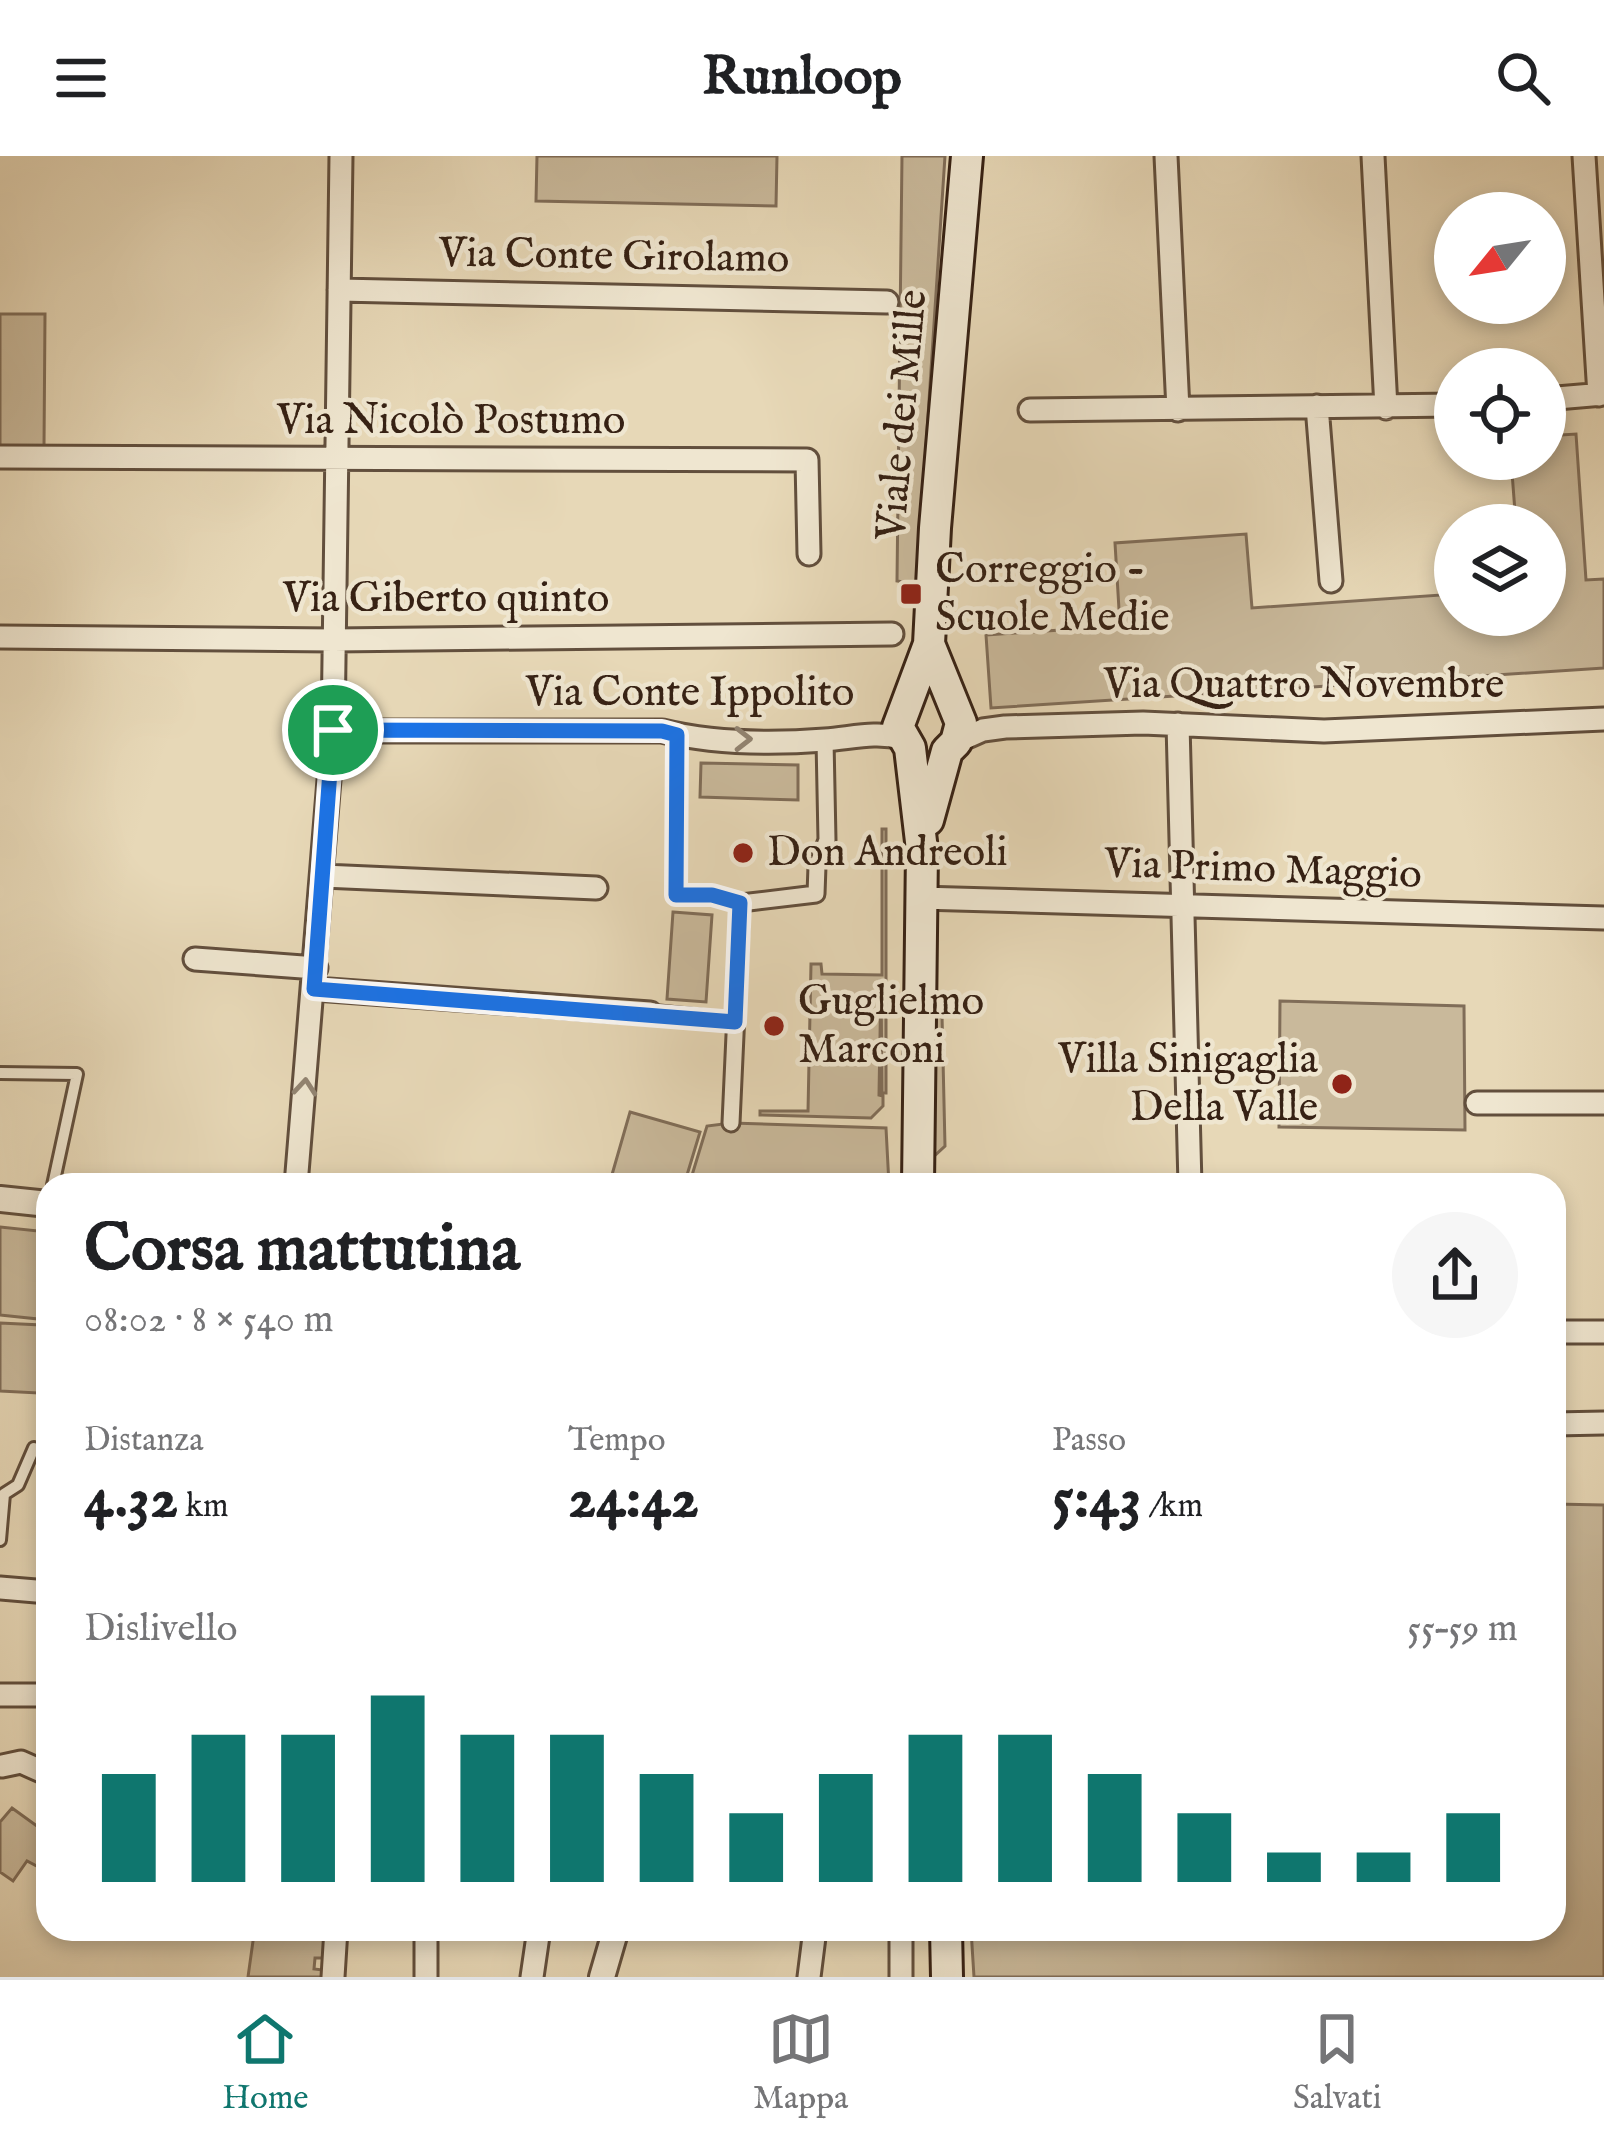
<!DOCTYPE html>
<html lang="it">
<head>
<meta charset="utf-8">
<style>
	:root { --surface:#fff; --page:#f6f6f6; --text:#202124; --muted:#757577; --line:#e0e0e0; --accent:#0f766e }
	body { margin:0; font-family:"IM FELL English",serif; background:var(--page); color:var(--text); height:100vh; display:flex; flex-direction:column; font-size:45px; white-space:nowrap }
	* { box-sizing:border-box; margin:0 }
	p { font-size:39px; color:var(--muted) }
	.icon { flex:none; width:66px; height:66px; fill:none; stroke:currentColor; stroke-width:2; stroke-linecap:round; stroke-linejoin:round }
	.map { position:relative; flex:1; overflow:hidden }
	.details { position:absolute; left:36px; top:1017px; width:1530px; height:768px; display:flex; flex-direction:column; background:var(--surface); border-radius:36px; box-shadow:0 6px 18px #0003 }
	.details>* { flex:none }
	.needle { width:78px; rotate:240deg }
	.fabs { position:absolute; left:1434px; top:36px; display:grid; gap:24px }
	.fabs a { display:grid; place-items:center; width:132px; height:132px; border-radius:50%; background:var(--surface); box-shadow:0 6px 18px #0003; font-size:60px }
	.pin { position:absolute; display:grid; place-items:center; width:102px; height:102px; color:#fff; margin:-51px; border:6px solid #fff; border-radius:50%; box-shadow:0 3px 12px #0007 }
	.round { display:grid; place-items:center; flex:none; width:126px; height:126px; border-radius:63px; background:var(--page) }
	.summary { display:flex; align-items:center; justify-content:space-between; height:204px; padding:0 48px }
	h1 { font-size:66px; font-weight:800; line-height:90px }
	.stats { display:grid; grid-template-columns:repeat(3,1fr); gap:18px; height:204px; padding:12px 48px }
	.stats div { display:grid; align-content:center }
	.stats b { font-size:60px; font-weight:800 }
	.stats small { font-size:33px; font-weight:400 }
	.stats p { font-size:33px }
	.chart { height:336px; padding:24px 48px }
	.chart p { display:flex; justify-content:space-between }
	.chart svg { width:100%; height:216px; margin-top:12px; stroke:var(--accent); stroke-width:6 }
	header { display:flex; justify-content:space-between; align-items:center; height:156px; padding:0 48px; background:var(--surface); font-size:54px; font-weight:800 }
	.menu { display:flex; justify-content:space-around; align-items:center; height:168px; border-top:3px solid var(--line); background:var(--surface); font-size:33px; color:var(--muted) }
	.menu a { display:grid; justify-items:center; gap:6px }
	.menu .active { color:var(--accent) }
	.map>svg:first-child { display:block }
	.green { fill:#c9b99b; stroke:#806d58; stroke-width:3 }
	.lines { fill:none; stroke-linecap:round; stroke-linejoin:round }
	.service-casing { stroke:#624f3d; stroke-width:16 }
	.pedestrian-casing { stroke:#624f3d; stroke-width:21 }
	.minor-casing { stroke:#624f3d; stroke-width:27 }
	.tertiary-casing { stroke:#624f3d; stroke-width:30 }
	.secondary-casing { stroke:#362114; stroke-width:36 }
	.service { stroke:#efe6d0; stroke-width:10 }
	.pedestrian { stroke:#efe6d0; stroke-width:15 }
	.minor { stroke:#efe6d0; stroke-width:21 }
	.tertiary { stroke:#efe6d0; stroke-width:24 }
	.secondary { stroke:#efe6d0; stroke-width:30 }
	.oneway { stroke:#928472 }
	.route-casing { stroke:#fff; stroke-width:24 }
	.route { stroke:#1a73e8; stroke-width:15 }
	.poi-dot { fill:#8f2418; stroke:#efe6d0; stroke-width:4.5 }
	.labels { text-anchor:middle; dominant-baseline:central; stroke-width:9; stroke-linejoin:round; paint-order:stroke }
	.street-label { font-size:42px; fill:#362114; stroke:#efe6d0 }
	.poi-label { font-size:42px; fill:#362114; stroke:#efe6d0; text-anchor:start }
</style>
</head>
<body>
<header><svg class="icon" aria-label="menu" viewBox="0 0 24 24"><path d="M4 6h16M4 12h16M4 18h16"/></svg>Runloop<svg class="icon" aria-label="search" viewBox="0 0 24 24"><circle cx="10" cy="10" r="6"/><path d="M15 15l6 6"/></svg></header>
<div class="map">
<svg width="1604" height="1821" viewBox="0 0 1604 1821">
	<rect width="100%" height="100%" fill="#e7d8b7"/>
	<filter id="stains"><feTurbulence type="fractalNoise" baseFrequency=".00167" numOctaves="4"/><feColorMatrix values="0 0 0 0 .2 0 0 0 0 .09 0 0 0 0 .02 0 0 0 .5 -.17"/></filter>
	<radialGradient id="worn" r=".72"><stop offset=".6" stop-color="#630" stop-opacity="0"/><stop offset="1" stop-color="#630" stop-opacity=".3"/></radialGradient>
	<path class="green" d="M 537,0 L 777,0 L 776,50 L 536,45 Z
		M 902,0 L 945,0 L 917,428 L 897,425 Z
		M 0,158 L 45,158 L 44,291 L 0,290 Z
		M 1576,278 L 1586,424 L 1604,423 L 1604,512 L 991,552 L 986,479 L 1120,470 L 1115,387 L 1246,378 L 1252,452 L 1455,438 L 1455,459 L 1545,459 L 1545,369 L 1516,369 L 1511,303 L 1545,303 L 1545,280 Z
		M 701,607 L 798,609 L 798,644 L 700,641 Z
		M 882,673 L 886,673 L 886,937 L 882,937 L 881,823 L 879,939 L 883,940 L 883,950 L 871,962 L 760,959 L 760,955 L 808,955 L 811,808 L 821,808 L 822,818 L 882,819 Z
		M 673,756 L 712,759 L 706,846 L 667,843 Z
		M 1280,845 L 1464,850 L 1465,974 L 1279,971 Z
		M 933,855 L 942,859 L 945,990 L 931,1003 Z
		M 630,956 L 700,976 L 684,1029 L 609,1029 Z
		M 731,967 L 886,972 L 889,1029 L 689,1029 L 707,970 Z
		M 0,1071 L 48,1076 L 48,1164 L 0,1159 Z
		M 0,1167 L 41,1169 L 38,1237 L 0,1235 Z
		M 1554,1348 L 1604,1349 L 1604,1821 L 974,1821 L 971,1773 L 1554,1773 Z
		M 12,1652 L 48,1678 L 48,1716 L 27,1705 L 13,1725 L 0,1716 L 0,1666 Z
		M 233,1773 L 295,1773 L 328,1780 L 324,1802 L 315,1802 L 314,1813 L 323,1814 L 323,1821 L 248,1821 L 254,1778 Z"/>
	<g class="lines">
		<g class="service-casing">
			<path id="service" d="M 0,917 L 77,918 L 53,1029
				M 0,1384 L 4,1338 L 18,1329 L 34,1292"/>
		</g>
		<g class="pedestrian-casing">
			<path id="pedestrian" d="M 677,579 L 677,739 L 712,739 L 741,747
				M 650,857 L 735,866
				M 731,967 L 741,747 L 816,738 L 817,710 L 827,684 L 825,584"/>
		</g>
		<g class="minor-casing">
			<path id="minor" d="M 1166,0 L 1178,254
				M 1373,0 L 1386,252
				M 1584,0 L 1599,239
				M 339,134 L 887,146
				M 1545,243 L 1604,238
				M 1317,250 L 1331,425
				M 1030,254 L 1455,249
				M 0,301 L 807,304 L 809,398
				M 0,481 L 334,484 L 892,478
				M 1178,568 L 1190,1029
				M 333,575 L 662,575 C 712,587 773,588 825,584 C 852,582 875,575 902,582
				M 956,586 L 983,574 L 1005,571 L 1143,567 L 1324,575 L 1604,563
				M 323,720 L 596,732
				M 920,742 L 1604,762
				M 195,803 L 316,812
				M 315,833 L 650,857
				M 1477,947 L 1604,947
				M 296,1029 L 333,575 L 341,0
				M 1554,1176 L 1604,1176
				M 1554,1268 L 1604,1267
				M 0,1432 L 48,1436
				M 0,1539 L 48,1539
				M 2,1610 L 21,1606 L 48,1618
				M 426,1773 L 426,1821
				M 901,1773 L 901,1821
				M 333,1821 L 336,1773
				M 532,1821 L 539,1773
				M 809,1821 L 815,1773"/>
		</g>
		<g class="tertiary-casing">
			<path id="tertiary" d="M 0,1043 L 48,1048
				M 602,1821 L 616,1773"/>
		</g>
		<g class="secondary-casing">
			<path id="secondary" d="M 928,664 L 947,595 L 956,586 L 961,567 L 929,488
				M 918,1029 L 922,694 L 910,592 L 898,571 L 929,488 L 935,372 L 967,0
				M 946,1773 L 947,1821"/>
		</g>
		<use href="#service" class="service"/>
		<use href="#pedestrian" class="pedestrian"/>
		<use href="#minor" class="minor"/>
		<use href="#tertiary" class="tertiary"/>
		<use href="#secondary" class="secondary"/>
	</g>
	<defs><path id="oneway-chevron" d="M-2-3.5L2.5 0L-2 3.5" fill="none" stroke-width="1.6" stroke-linecap="round" stroke-linejoin="round" transform="scale(3)"/></defs>
	<g class="oneway">
		<use href="#oneway-chevron" transform="translate(743 583)"/>
		<use href="#oneway-chevron" transform="translate(305 931) rotate(-85)"/>
	</g>
	<g class="lines">
		<g class="route-casing">
			<path id="route" d="M 333,574 L 662,575 L 677,579 L 676,739 L 712,739 L 740,747 L 735,866 L 314,833 Z"/>
		</g>
		<use href="#route" class="route"/>
	</g>
	<g class="poi-dot">
		<rect x="899" y="426" width="24" height="24" rx="6"/>
		<circle cx="743" cy="697" r="12"/>
		<circle cx="774" cy="870" r="12"/>
		<circle cx="1342" cy="928" r="12"/>
	</g>
	<g class="labels">
		<g class="street-label">
			<text transform="translate(614 101) rotate(1)">Via Conte Girolamo</text>
			<text transform="translate(903 259) rotate(-85)">Viale dei Mille</text>
			<text x="451" y="265">Via Nicolò Postumo</text>
			<text x="446" y="443">Via Giberto quinto</text>
			<text x="1304" y="529">Via Quattro Novembre</text>
			<text x="690" y="537">Via Conte Ippolito</text>
			<text transform="translate(1263 714) rotate(2)">Via Primo Maggio</text>
		</g>
		<g class="poi-label">
			<text x="935" y="414">Correggio -<tspan x="935" dy="48">Scuole Medie</tspan></text>
			<text x="767" y="697">Don Andreoli</text>
			<text x="798" y="846">Guglielmo<tspan x="798" dy="48">Marconi</tspan></text>
			<text x="1318" y="904" text-anchor="end">Villa Sinigaglia<tspan x="1318" dy="48">Della Valle</tspan></text>
		</g>
	</g>
	<rect width="100%" height="100%" filter="url(#stains)"/>
	<rect width="100%" height="100%" fill="url(#worn)"/>
</svg>
<div class="fabs">
<a><svg class="needle" viewBox="-14 -14 28 28"><path d="M0-13l5 13h-10z" fill="#e53935"/><path d="M0 13l5-13h-10z" fill="#757577"/></svg></a>
<a><svg class="icon" aria-label="locate" viewBox="0 0 24 24"><circle cx="12" cy="12" r="6"/><path d="M12 2v4M12 18v4M2 12h4M18 12h4"/></svg></a>
<a><svg class="icon" aria-label="layers" viewBox="0 0 24 24"><path d="M12 4l9 5-9 5-9-5zM3 14l9 5 9-5"/></svg></a>
</div>
<div class="pin" style="left:333px;top:574px;background:#1e9e55"><svg class="icon" aria-label="arrive" viewBox="0 0 24 24"><path d="M6 21V4h12l-3 4 3 4H6"/></svg></div>
<section class="details">
<div class="summary"><div><h1>Corsa mattutina</h1><p>08:02 · 8 × 540 m</p></div><a class="round"><svg class="icon" aria-label="share" viewBox="0 0 24 24"><path d="M12 15V3M7 8l5-5 5 5M5 13v7h14v-7"/></svg></a></div>
<div class="stats">
<div><p>Distanza</p><b>4.32<small> km</small></b></div>
<div><p>Tempo</p><b>24:42</b></div>
<div><p>Passo</p><b>5:43<small> /km</small></b></div>
</div>
<div class="chart"><p><span>Dislivello</span>55–59 m</p>
<svg viewBox="0 0 160 44" preserveAspectRatio="none"><path d="M5 44V22M15 44V14M25 44V14M35 44V6M45 44V14M55 44V14M65 44V22M75 44V30M85 44V22M95 44V14M105 44V14M115 44V22M125 44V30M135 44V38M145 44V38M155 44V30"/></svg>
</div>
</section>
</div>
<nav class="menu">
<a class="active"><svg class="icon" aria-label="home" viewBox="0 0 24 24"><path d="M3 11l9-7 9 7M6 9v11h12V9"/></svg>Home</a>
<a><svg class="icon" aria-label="map" viewBox="0 0 24 24"><path d="M3 6l6-2 6 2 6-2v14l-6 2-6-2-6 2zM9 4v14M15 6v14"/></svg>Mappa</a>
<a><svg class="icon" aria-label="saved" viewBox="0 0 24 24"><path d="M7 4h10v16l-5-4-5 4z"/></svg>Salvati</a>
</nav>
</body>
</html>
